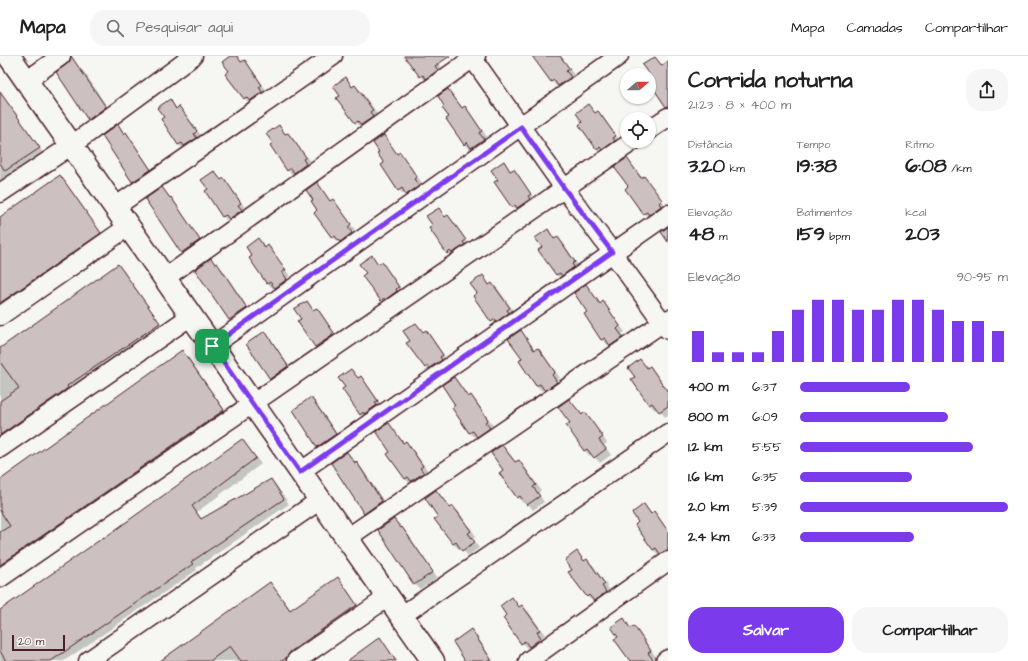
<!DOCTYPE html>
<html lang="pt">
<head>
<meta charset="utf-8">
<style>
	:root { --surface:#fff; --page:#f6f6f6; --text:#202124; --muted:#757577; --line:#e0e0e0; --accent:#7c3aed }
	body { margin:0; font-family:"Architects Daughter",sans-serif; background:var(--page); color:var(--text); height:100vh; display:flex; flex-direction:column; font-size:15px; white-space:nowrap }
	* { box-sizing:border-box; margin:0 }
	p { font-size:13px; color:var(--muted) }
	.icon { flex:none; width:22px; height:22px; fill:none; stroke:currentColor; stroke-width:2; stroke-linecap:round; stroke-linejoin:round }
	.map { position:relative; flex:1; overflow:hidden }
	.sheet { display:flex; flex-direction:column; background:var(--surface); width:360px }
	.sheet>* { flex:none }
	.needle { width:26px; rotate:70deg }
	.buttons { position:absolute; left:620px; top:12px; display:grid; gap:8px }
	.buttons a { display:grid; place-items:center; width:36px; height:36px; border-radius:50%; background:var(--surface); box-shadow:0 1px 3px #0004; font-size:20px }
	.scale { position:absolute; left:12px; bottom:10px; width:53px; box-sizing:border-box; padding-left:4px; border:2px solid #4a1f2b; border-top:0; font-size:11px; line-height:14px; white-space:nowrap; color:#4a1f2b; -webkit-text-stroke:3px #f6f6f2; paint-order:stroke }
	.pin { position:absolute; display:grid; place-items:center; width:34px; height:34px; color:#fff; margin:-17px; border-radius:8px; box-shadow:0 2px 6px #0006 }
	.round { display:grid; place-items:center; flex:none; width:42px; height:42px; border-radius:16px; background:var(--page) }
	.summary { display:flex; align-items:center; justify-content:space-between; height:68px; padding:0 20px }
	h1 { font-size:22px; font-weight:700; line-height:30px }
	.metrics { display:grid; grid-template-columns:repeat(3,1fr); gap:6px; height:68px; padding:4px 20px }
	.metrics div { display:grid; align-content:center }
	.metrics b { font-size:20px; font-weight:700 }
	.metrics small { font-size:11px; font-weight:400 }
	.metrics p { font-size:11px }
	.chart { height:112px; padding:8px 20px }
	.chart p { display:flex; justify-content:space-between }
	.chart svg { width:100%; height:72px; margin-top:4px; stroke:var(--accent); stroke-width:6 }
	.primary-button { display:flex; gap:8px; margin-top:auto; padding:8px 20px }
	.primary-button a { flex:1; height:46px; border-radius:16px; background:var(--accent); color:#fff; font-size:16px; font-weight:700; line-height:46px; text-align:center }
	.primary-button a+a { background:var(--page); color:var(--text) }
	ul { padding:0 20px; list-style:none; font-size:13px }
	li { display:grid; grid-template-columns:64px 48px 1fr; align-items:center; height:30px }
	li i { height:10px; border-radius:5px; background:var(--accent) }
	header { display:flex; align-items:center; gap:24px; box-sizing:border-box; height:56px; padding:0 20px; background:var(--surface); border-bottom:1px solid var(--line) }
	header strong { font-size:19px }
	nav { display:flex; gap:22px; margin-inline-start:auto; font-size:14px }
	.search { width:280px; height:36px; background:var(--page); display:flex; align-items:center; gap:10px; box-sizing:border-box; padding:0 14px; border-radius:16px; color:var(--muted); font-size:15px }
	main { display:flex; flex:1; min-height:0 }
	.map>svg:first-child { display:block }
	.shadow { fill:#0003 }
	.building { fill:#ccc1c0; stroke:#4a1f2b }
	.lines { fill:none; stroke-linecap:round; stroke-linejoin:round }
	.street-casing { stroke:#4a1f2b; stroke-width:21 }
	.secondary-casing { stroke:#4a1f2b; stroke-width:25 }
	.street { stroke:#f6f6f2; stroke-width:18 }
	.secondary { stroke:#f6f6f2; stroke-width:22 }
	.route-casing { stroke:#fff; stroke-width:8 }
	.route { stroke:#7c3aed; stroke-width:5 }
</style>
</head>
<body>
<header>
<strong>Mapa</strong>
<div class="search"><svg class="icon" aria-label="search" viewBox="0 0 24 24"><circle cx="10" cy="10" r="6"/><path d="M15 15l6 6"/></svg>Pesquisar aqui</div>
<nav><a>Mapa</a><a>Camadas</a><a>Compartilhar</a></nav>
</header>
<main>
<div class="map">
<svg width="668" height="605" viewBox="0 0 668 605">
	<rect width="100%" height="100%" fill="#f6f6f2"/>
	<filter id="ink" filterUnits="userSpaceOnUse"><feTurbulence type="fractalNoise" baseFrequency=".025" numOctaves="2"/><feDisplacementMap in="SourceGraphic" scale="8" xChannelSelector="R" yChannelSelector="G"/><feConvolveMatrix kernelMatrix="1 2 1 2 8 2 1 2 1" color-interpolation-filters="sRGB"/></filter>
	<g filter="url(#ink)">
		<path class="shadow" d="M 232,0 L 236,0 L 242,7 L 244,6 L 250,11 L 267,35 L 263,37 L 267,42 L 250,47 L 244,42 L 230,15 Z
			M 405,0 L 433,0 L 443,14 L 426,26 Z
			M 536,0 L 561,0 L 574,19 L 571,21 L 576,27 L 564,35 L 559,30 L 557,31 L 534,2 Z
			M 79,12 L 85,17 L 111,57 L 94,69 L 89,64 L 58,17 Z
			M 345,23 L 353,32 L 355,30 L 361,35 L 378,59 L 361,72 L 337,42 L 341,40 Z
			M 448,34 L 463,53 L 465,51 L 470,57 L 487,81 L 484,83 L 488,89 L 477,97 L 472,92 L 470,94 L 464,88 L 451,61 Z
			M 0,36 L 44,98 L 0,127 Z
			M 169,44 L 177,53 L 179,52 L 185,57 L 202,81 L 184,94 L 179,89 L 162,64 L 165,61 Z
			M 588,49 L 596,58 L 598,56 L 604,62 L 620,86 L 603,99 L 597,93 L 584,66 Z
			M 118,70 L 131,83 L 155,119 L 138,131 L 133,126 L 103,80 Z
			M 279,70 L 286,79 L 288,78 L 293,83 L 311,107 L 308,109 L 311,114 L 293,120 L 288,114 L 271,90 L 274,87 Z
			M 383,80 L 398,99 L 400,97 L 405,103 L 422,127 L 419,129 L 423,136 L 412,143 L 407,138 L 405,140 L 399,134 L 382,109 L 386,107 Z
			M 627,103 L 642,122 L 649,127 L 666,150 L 649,163 L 644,157 Z
			M 503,107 L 511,116 L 513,114 L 519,120 L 535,144 L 518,156 L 513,151 Z
			M 214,116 L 222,125 L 224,123 L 229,129 L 246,153 L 243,155 L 246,160 L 228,166 L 223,160 L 209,133 Z
			M 60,120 L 65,126 L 105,183 L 0,256 L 0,163 Z
			M 317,128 L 331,146 L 333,144 L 338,150 L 355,174 L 352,176 L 357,183 L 346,191 L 340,185 L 338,186 L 333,181 L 319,154 L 314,144 Z
			M 162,132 L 176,148 L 204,190 L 188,202 L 182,197 L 147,143 Z
			M 438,153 L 446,162 L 448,160 L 454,166 L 470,190 L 453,203 L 448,197 L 434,170 Z
			M 548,175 L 555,183 L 558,182 L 563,187 L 580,212 L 562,224 L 557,219 L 540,194 L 543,192 Z
			M 258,183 L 266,192 L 268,190 L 273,196 L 290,220 L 287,222 L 292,229 L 281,237 L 275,231 L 273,233 L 268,227 L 254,200 Z
			M 372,200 L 379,209 L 381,207 L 387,213 L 404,237 L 387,249 L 382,244 L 367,217 Z
			M 211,203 L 222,213 L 252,258 L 235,269 L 230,264 L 196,214 Z
			M 118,209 L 123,214 L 164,273 L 0,388 L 0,293 Z
			M 483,221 L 490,230 L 492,228 L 498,233 L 515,257 L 497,270 L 492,265 L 478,238 Z
			M 586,229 L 601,248 L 603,247 L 608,252 L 625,276 L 622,278 L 628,287 L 617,294 L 610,287 L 608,289 L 602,284 L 585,259 L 588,256 Z
			M 307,246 L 314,255 L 316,253 L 322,259 L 339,283 L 321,296 L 316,290 L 302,263 Z
			M 416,268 L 424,277 L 426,275 L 431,281 L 448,305 L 431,317 L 408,288 L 411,285 Z
			M 521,275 L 535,294 L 538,293 L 543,298 L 560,322 L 556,324 L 562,332 L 551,339 L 545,333 L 542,335 L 537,330 L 520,305 L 523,302 Z
			M 265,276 L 270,282 L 293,316 L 276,328 L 270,322 Z
			M 182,296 L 188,301 L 229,360 L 0,518 L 0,425 Z
			M 640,304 L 648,313 L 650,312 L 655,317 L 668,335 L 668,359 L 665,361 L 658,352 L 655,354 L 650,349 L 633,324 L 636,321 Z
			M 351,314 L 359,323 L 361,321 L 366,327 L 383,351 L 366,364 L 360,358 L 346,331 Z
			M 454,322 L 469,341 L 471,340 L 476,345 L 493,369 L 490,372 L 494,378 L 483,385 L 478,381 L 476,382 L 470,377 L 453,352 L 457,350 Z
			M 311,342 L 316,347 L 341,384 L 324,396 L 318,390 L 294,354 Z
			M 569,344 L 583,359 L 585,358 L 590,363 L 607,387 L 604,389 L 611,399 L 600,407 L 592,398 L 590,400 L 585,395 L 571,367 Z
			M 389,368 L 404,387 L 406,386 L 411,391 L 428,415 L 425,418 L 429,423 L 411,428 L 405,423 L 388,398 L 392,396 Z
			M 242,384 L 261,408 L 197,456 L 202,464 L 271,424 L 276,429 L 289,448 L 196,512 L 197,514 L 64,605 L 0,605 L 0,555 L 104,483 Z
			M 502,390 L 516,406 L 518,405 L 524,410 L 541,434 L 538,437 L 544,446 L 533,454 L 526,445 L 523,447 L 518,442 L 501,417 L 504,415 Z
			M 347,397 L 362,412 L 387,451 L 370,462 L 365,457 Z
			M 436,435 L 451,453 L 453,451 L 459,456 L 476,480 L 473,483 L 479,492 L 468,500 L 461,491 L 459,493 L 453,488 Z
			M 644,449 L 652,458 L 654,457 L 659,462 L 668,475 L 668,502 L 666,502 L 661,497 L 659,499 L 653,494 L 640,467 Z
			M 394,464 L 408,478 L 437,522 L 420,533 L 415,528 Z
			M 577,496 L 585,505 L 587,504 L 593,509 L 609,533 L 606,536 L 611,542 L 600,550 L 594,544 L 593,546 L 587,540 L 573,514 Z
			M 338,522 L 343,528 L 362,556 L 294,605 L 160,605 L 178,592 L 179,593 L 270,527 L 275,533 L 291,554 Z
			M 512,543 L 520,552 L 522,550 L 528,555 L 545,579 L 541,582 L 546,588 L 535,596 L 530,591 L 527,592 L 522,587 L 508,560 Z
			M 624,564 L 631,572 L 633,571 L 639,576 L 656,601 L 653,603 L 654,605 L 631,605 L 619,581 Z
			M 471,575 L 477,580 L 493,605 L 466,605 Z
			M 380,582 L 397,605 L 348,605 Z"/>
		<path class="building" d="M 71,0 L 106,51 L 88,64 L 56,16 L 67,8 L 70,5 Z
			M 230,0 L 237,0 L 241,6 L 245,4 L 262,29 L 259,31 L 262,36 L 250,45 L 246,41 L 244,43 L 225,18 L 229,15 L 222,6 Z
			M 404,0 L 450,0 L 435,10 L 438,14 L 426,23 L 423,19 L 420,21 Z
			M 532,0 L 560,0 L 570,13 L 566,15 L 571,21 L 558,30 L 554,24 L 551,26 Z
			M 655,1 L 662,10 L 668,5 L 668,51 L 666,51 L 649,26 L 649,18 L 642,9 Z
			M 346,21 L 352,31 L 355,29 L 373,54 L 370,56 L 373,61 L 361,69 L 358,65 L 355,67 L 336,42 L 340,40 L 333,30 Z
			M 448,33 L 462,52 L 465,50 L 482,75 L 479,77 L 484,83 L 471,92 L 467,86 L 464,89 L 446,63 L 449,61 L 442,52 L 444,50 L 438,40 Z
			M 0,36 L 40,92 L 5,115 L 0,107 Z
			M 170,43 L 176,53 L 179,50 L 197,75 L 194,78 L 197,82 L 184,90 L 182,87 L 178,89 L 161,63 L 164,61 L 157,52 Z
			M 588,48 L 595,57 L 598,55 L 616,80 L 613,82 L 615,85 L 602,94 L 600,91 L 597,94 L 579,69 L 582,66 L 576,57 Z
			M 118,68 L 124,78 L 126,76 L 151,114 L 132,126 L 102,80 Z
			M 279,69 L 285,78 L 288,77 L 306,101 L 303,103 L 306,108 L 294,117 L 291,112 L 287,115 L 270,89 L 273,87 L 266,78 Z
			M 384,79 L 397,98 L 400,96 L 417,121 L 414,123 L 419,130 L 406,139 L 402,132 L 398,135 L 381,109 L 384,107 L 377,97 L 379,96 L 373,87 Z
			M 627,102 L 641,122 L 644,120 L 662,144 L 659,147 L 661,150 L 649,159 L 647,156 L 643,158 L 625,133 L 628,130 L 614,111 Z
			M 504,105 L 510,115 L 514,113 L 531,138 L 528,140 L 530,143 L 517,152 L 515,149 L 512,152 L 494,126 L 498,124 L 491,114 Z
			M 214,115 L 221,124 L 224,122 L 241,147 L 238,149 L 242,154 L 229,163 L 226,159 L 222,161 L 205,135 L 208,133 L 201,124 Z
			M 60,119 L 101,177 L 0,247 L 0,161 Z
			M 317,126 L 330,145 L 333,143 L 351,168 L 348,171 L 352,177 L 340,186 L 335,180 L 332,182 L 314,157 L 317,154 L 311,145 L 313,144 L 306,134 Z
			M 162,131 L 170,142 L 171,141 L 200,184 L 181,197 L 145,143 Z
			M 439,152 L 445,161 L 448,159 L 466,184 L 463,186 L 465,189 L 452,197 L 450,195 L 447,198 L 429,172 L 433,170 L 426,160 Z
			M 668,171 L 668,186 L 661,176 Z
			M 548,173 L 554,183 L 558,181 L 575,206 L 572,208 L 574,211 L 562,220 L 560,217 L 556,219 L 538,194 L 542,191 L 535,182 Z
			M 258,182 L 265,192 L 268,189 L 286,214 L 282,216 L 287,223 L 275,232 L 270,226 L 267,228 L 249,202 L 252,200 L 246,191 Z
			M 372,199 L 378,208 L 382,206 L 399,231 L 396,233 L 397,235 L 385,244 L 384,242 L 381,245 L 362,220 L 366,217 L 359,208 Z
			M 211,202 L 215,208 L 217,207 L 247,252 L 229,264 L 195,214 Z
			M 118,208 L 160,267 L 67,330 L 68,332 L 0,379 L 0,345 L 19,332 L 0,306 L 0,292 Z
			M 483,219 L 489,229 L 492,227 L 510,252 L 507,254 L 509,257 L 496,266 L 495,263 L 491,266 L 473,240 L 477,237 L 470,228 Z
			M 586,228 L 600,248 L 603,245 L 620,270 L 617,273 L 623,281 L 610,290 L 605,282 L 601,284 L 584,258 L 587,256 L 574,237 Z
			M 307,245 L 313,254 L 317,252 L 334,277 L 331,280 L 332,280 L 315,291 L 297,265 L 301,263 L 294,253 Z
			M 416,267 L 423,276 L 426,274 L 443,299 L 440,301 L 442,304 L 429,312 L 428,310 L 425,312 L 406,287 L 410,285 L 403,275 Z
			M 521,274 L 534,294 L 538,292 L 555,316 L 552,319 L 557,326 L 545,335 L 540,328 L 536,330 L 519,305 L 522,302 L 508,283 Z
			M 265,275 L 288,310 L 270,323 L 246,288 Z
			M 182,294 L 224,354 L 0,509 L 0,476 L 10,470 L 0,455 L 0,424 Z
			M 640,303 L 647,312 L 650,310 L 668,336 L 668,350 L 659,356 L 652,347 L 649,349 L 631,323 L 635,321 L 628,312 Z
			M 351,313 L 358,322 L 361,320 L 378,345 L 375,347 L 377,349 L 364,358 L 363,356 L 360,359 L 342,333 L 345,331 L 338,322 Z
			M 454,321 L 468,341 L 471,339 L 488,364 L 485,366 L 490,372 L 477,381 L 473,375 L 469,377 L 452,352 L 455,349 L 442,329 Z
			M 311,341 L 336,378 L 317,391 L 293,354 Z
			M 569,343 L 582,359 L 585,356 L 603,381 L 599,384 L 606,393 L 594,402 L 587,393 L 584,395 L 566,369 L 570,367 L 558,351 Z
			M 389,367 L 403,387 L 406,385 L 423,410 L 420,412 L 424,417 L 411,425 L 408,421 L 405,423 L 387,398 L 390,396 L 376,375 Z
			M 242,383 L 256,402 L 192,450 L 201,463 L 271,423 L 284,443 L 191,506 L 193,508 L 51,605 L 6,605 L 0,595 L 0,554 L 104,481 L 104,482 Z
			M 502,389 L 515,406 L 519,404 L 536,429 L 533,431 L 540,440 L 527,449 L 520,440 L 517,442 L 499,417 L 503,414 L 491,397 Z
			M 347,396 L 355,407 L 356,405 L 382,445 L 364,458 L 331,407 Z
			M 436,434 L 450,452 L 453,450 L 471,475 L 468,477 L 475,486 L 462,495 L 456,486 L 453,488 L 434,463 L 438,461 L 425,442 Z
			M 644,448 L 651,458 L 654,455 L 668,475 L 668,495 L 660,498 L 656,492 L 653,494 L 635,469 L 638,466 L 632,457 Z
			M 394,463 L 401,472 L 402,471 L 433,516 L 414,529 L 378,474 Z
			M 577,495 L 584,505 L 587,503 L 605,528 L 602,530 L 606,536 L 594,545 L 589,539 L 587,541 L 568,516 L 572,514 L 565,504 Z
			M 338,521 L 357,549 L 290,596 L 286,602 L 282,605 L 241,605 L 230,590 L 210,605 L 160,605 L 270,526 L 290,554 Z
			M 512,541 L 519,551 L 522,549 L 540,574 L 537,576 L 541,582 L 529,591 L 525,585 L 521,588 L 503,562 L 506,559 L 500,550 Z
			M 624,562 L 630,572 L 634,570 L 651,595 L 648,597 L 654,605 L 630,605 L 614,583 L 618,581 L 611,571 Z
			M 471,573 L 492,605 L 465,605 L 453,586 Z
			M 380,581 L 396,605 L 347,605 Z"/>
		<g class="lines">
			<g class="street-casing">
				<path id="street" d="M 471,0 L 564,132 L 612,196 L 668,274
					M 26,25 L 61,0
					M 649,74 L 668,61
					M 0,137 L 72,89 L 193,0
					M 115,151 L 333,0
					M 165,222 L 476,0
					M 0,260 L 129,170
					M 212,290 L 619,0
					M 0,392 L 191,260
					M 300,416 L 668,158
					M 347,482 L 668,263
					M 0,522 L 633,85
					M 401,560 L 668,377
					M 88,605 L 320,444
					M 296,605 L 388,541
					M 528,605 L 668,505
					M 665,605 L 668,603"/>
			</g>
			<g class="secondary-casing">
				<path id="secondary" d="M 9,0 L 433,605"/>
			</g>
			<use href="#street" class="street"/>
			<use href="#secondary" class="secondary"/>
		</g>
	</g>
	<g class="lines" filter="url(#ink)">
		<g class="route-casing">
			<path id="route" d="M 521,71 L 564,132 L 612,196 L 300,416 L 212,290 Z"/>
		</g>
		<use href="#route" class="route"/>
	</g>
</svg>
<div class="buttons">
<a><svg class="needle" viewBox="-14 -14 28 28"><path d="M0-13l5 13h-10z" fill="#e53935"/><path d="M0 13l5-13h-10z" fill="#757577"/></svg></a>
<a><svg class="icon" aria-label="locate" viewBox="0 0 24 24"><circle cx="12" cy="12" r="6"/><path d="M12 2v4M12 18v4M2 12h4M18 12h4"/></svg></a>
</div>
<div class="scale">20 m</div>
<div class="pin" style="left:212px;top:290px;background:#1e9e55"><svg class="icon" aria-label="arrive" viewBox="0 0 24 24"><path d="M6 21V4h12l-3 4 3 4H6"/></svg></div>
</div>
<section class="sheet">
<div class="summary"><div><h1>Corrida noturna</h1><p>21:23 · 8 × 400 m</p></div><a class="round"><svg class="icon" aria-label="share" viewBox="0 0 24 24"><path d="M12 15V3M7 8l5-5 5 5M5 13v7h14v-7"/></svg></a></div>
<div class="metrics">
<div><p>Distância</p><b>3.20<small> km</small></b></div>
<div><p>Tempo</p><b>19:38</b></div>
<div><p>Ritmo</p><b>6:08<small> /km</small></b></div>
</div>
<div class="metrics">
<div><p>Elevação</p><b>48<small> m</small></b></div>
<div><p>Batimentos</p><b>159<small> bpm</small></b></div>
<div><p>kcal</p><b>203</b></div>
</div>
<div class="chart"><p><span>Elevação</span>90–95 m</p>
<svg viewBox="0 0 160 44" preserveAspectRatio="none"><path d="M5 44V25M15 44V38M25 44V38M35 44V38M45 44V25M55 44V12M65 44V6M75 44V6M85 44V12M95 44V12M105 44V6M115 44V6M125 44V12M135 44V19M145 44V19M155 44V25"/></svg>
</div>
<ul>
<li><b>400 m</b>6:37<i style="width:53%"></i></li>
<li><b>800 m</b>6:09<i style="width:71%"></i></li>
<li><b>1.2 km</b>5:55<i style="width:83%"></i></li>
<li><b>1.6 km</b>6:35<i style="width:54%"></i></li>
<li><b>2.0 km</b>5:39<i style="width:100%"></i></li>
<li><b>2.4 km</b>6:33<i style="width:55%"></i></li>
</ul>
<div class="primary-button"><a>Salvar</a><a>Compartilhar</a></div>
</section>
</main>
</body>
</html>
